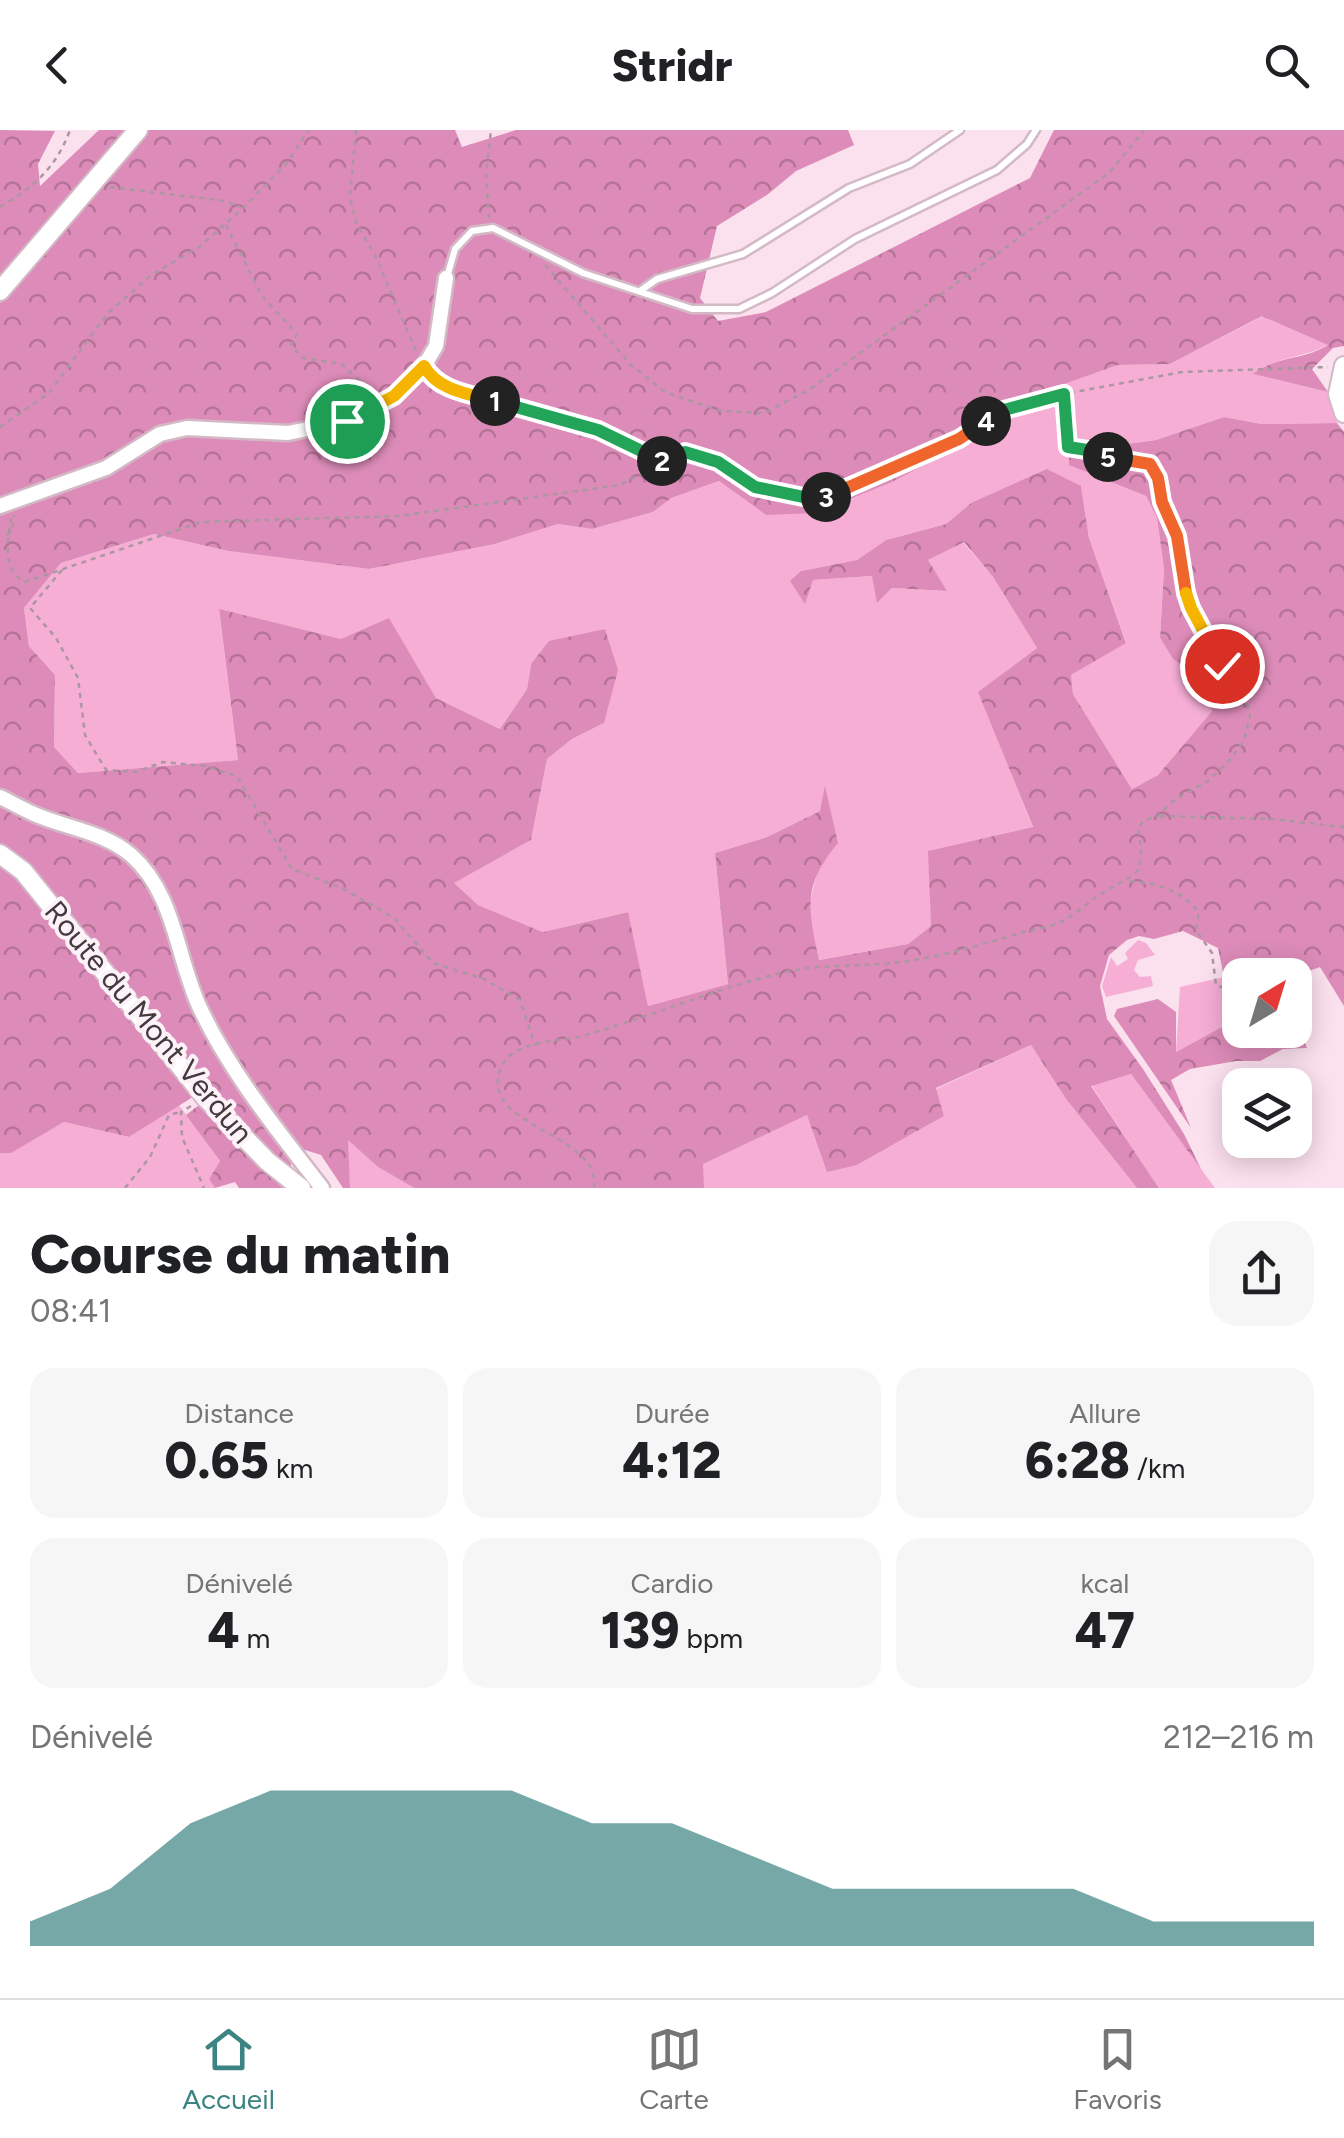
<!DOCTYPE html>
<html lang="fr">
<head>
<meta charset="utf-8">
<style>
	:root { --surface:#fff; --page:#f6f6f6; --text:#202124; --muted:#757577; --line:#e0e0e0; --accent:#3b8483 }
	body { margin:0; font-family:Figtree,sans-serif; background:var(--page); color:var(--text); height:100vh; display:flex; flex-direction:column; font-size:38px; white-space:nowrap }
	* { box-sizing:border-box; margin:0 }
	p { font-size:32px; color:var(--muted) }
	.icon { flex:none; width:55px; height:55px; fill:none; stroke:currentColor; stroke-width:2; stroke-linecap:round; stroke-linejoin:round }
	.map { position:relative; height:1058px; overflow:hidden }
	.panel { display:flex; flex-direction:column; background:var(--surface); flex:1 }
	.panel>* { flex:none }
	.needle { width:65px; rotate:38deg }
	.tools { position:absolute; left:1222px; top:828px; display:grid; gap:20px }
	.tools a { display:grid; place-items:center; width:90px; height:90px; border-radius:20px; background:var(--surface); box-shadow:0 5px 25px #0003; font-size:50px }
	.pin { position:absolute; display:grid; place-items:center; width:85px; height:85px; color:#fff; margin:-42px; border:5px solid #fff; border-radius:50%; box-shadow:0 2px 10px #0007 }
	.km { position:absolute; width:50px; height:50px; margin:-25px; border-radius:50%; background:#222; color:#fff; font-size:28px; line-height:50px; text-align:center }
	.round { display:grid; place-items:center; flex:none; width:105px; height:105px; border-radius:30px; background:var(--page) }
	.headline { display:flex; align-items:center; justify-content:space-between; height:170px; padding:0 30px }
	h1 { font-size:55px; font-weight:800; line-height:75px }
	.stats { display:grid; grid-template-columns:repeat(3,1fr); gap:15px; height:170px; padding:10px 30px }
	.stats div { display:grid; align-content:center; border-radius:25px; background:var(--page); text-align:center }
	.stats b { font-size:50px; font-weight:800 }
	.stats small { font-size:28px; font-weight:400 }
	.stats p { font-size:28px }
	.chart { height:280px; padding:20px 30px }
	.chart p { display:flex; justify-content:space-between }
	.chart svg { width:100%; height:180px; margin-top:10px; fill:var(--accent); opacity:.7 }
	header { display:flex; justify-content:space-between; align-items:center; height:130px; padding:0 30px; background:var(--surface); font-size:45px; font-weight:800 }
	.menu { display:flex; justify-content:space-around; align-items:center; height:140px; border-top:2px solid var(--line); background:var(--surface); font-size:28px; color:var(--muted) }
	.menu a { display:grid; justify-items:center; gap:5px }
	.menu .on { color:var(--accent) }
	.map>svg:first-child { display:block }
	.green { fill:#f6aed5 }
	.forest { fill:url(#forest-crowns) }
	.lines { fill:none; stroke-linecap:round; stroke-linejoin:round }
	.service-casing { stroke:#d3b9c6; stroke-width:11 }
	.minor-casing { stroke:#d3b9c6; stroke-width:19 }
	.tertiary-casing { stroke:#d3b9c6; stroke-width:22 }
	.secondary-casing { stroke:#d3b9c6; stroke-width:22 }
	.path { stroke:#ab97a1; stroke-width:2.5; stroke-dasharray:5 5; stroke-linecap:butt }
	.service { stroke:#fff; stroke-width:6 }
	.minor { stroke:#fff; stroke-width:14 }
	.tertiary { stroke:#fff; stroke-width:18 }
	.secondary { stroke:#fff; stroke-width:18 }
	.split-1-casing { stroke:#fff; stroke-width:20 }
	.split-2-casing { stroke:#fff; stroke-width:20 }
	.split-3-casing { stroke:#fff; stroke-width:20 }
	.split-4-casing { stroke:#fff; stroke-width:20 }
	.split-5-casing { stroke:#fff; stroke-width:20 }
	.split-6-casing { stroke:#fff; stroke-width:20 }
	.split-7-casing { stroke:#fff; stroke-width:20 }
	.split-1 { stroke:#f5b400; stroke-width:12 }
	.split-2 { stroke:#22a559; stroke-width:12 }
	.split-3 { stroke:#22a559; stroke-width:12 }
	.split-4 { stroke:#f0652b; stroke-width:12 }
	.split-5 { stroke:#22a559; stroke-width:12 }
	.split-6 { stroke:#f0652b; stroke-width:12 }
	.split-7 { stroke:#f5b400; stroke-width:12 }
	.labels { text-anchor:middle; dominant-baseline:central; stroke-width:8; stroke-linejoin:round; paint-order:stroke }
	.street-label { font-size:30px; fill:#43393e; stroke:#fdf2f8 }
</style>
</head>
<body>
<header><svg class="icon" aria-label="back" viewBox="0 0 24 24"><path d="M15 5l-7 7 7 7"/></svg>Stridr<svg class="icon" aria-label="search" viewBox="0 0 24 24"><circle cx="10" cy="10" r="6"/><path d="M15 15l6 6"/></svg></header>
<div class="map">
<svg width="1344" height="1058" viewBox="0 0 1344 1058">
	<defs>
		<pattern id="forest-crowns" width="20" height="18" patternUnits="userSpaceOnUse" patternTransform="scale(2.5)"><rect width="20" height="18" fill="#dd8cb9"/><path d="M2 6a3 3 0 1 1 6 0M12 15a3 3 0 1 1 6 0" fill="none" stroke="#b57398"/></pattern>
	</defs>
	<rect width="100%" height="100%" fill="#fbe0ed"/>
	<path class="green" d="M 1263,186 L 1329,214 C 1304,229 1277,225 1254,244 L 1328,262 L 1337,293 L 1262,294 L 1224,287 L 1156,310 L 1069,322 L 1070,335 L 1146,366 L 1157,388 L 1164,439 L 1160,508 L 1173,529 L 1196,546 L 1212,581 L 1158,645 L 1132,659 L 1073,564 L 1071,545 L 1126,512 L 1089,408 L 1081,356 L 971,373 L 946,394 L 886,410 L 857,430 L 801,441 L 804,473 L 813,450 L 873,446 L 878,472 L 892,458 L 946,461 L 928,430 L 963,412 L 993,447 L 1037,518 L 979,562 L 1033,698 L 929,721 L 931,796 L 908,814 L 818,830 L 808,779 L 819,736 L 820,681 L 767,707 L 715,723 L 728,854 L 648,876 L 627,782 L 543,802 L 478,775 L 453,753 L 531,710 L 547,629 L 572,609 L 604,593 L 531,534 L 527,559 L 500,599 L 436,568 L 389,489 L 341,509 L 219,480 L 238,630 L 78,643 L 54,617 L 55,545 L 29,516 L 24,478 L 61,433 L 154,404 L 228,421 L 369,439 L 495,414 L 558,394 L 592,399 L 653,382 L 670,368 L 719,351 L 766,385 L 947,323 L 960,301 L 1003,276 L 1118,235 L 1170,234 Z
		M 1138,810 L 1146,813 L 1155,825 L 1138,830 L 1134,840 L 1140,847 L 1151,846 L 1153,856 L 1106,867 L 1102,856 L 1111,827 L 1117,836 L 1128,829 L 1125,823 Z
		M 1243,839 L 1248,845 L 1240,845 L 1240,887 L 1176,922 L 1180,857 L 1224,847 Z
		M 1031,915 L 1066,969 L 1137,1058 L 704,1058 L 702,1034 L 807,985 L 857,1035 L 944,986 L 936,959 Z
		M 1131,944 L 1215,1058 L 1159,1058 L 1091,955 Z
		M 179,975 L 220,1031 L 209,1049 L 215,1058 L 0,1058 L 0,1023 L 11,1022 L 64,992 L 129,1007 Z
		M 347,1008 L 378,1037 L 414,1058 L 350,1058 Z"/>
	<path class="forest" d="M 0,0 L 55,1 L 38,34 L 40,56 L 99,0 L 127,0 L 0,148 Z
		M 148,0 L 455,0 L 462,17 L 516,0 L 848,0 L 854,15 L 796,41 L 767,65 L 717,96 L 700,168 L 718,191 L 766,182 L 1030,48 L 1054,0 L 1344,0 L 1344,216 L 1333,218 L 1312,239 L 1328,262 L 1253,244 C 1278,225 1302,231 1328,215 L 1262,186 L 1170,234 L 1118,235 L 1003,276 L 960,301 L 947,323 L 892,352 L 815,383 L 766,385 L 719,351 L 671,368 L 653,382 L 592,399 L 558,394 L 495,414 L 369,439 L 228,421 L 154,404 L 61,433 L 24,478 L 29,516 L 55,545 L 54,617 L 78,643 L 238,630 L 219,479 L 341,509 L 389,488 L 436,568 L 500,599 L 527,559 L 531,534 L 549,511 L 605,499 L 618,540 L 604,593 L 572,609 L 547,629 L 531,710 L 454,753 L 478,775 L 543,802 L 628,782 L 648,876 L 728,854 L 715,723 L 767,707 L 820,681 L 825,656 L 838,713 C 802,756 808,779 819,830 L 908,814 L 931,796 L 928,721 L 1033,697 L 978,562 L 1037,518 L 993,447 L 964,412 L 928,430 L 947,461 L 892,458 L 877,473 L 872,446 L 813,450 L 805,474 L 790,451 L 801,441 L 857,430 L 886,410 L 946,394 L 971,373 L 1047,339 L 1081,356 L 1089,408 L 1126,513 L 1071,545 L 1073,564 L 1132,659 L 1158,645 L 1212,581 L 1196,546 L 1173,529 L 1160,508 L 1164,439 L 1157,388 L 1146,366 L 1069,335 L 1069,322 L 1156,310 L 1224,287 L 1262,294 L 1337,293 L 1344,302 L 1344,876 L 1320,837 L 1295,846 L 1249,845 L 1243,839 L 1224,847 L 1218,818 L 1183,801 L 1154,809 L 1139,806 L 1127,810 L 1109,825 L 1100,856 L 1107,889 L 1143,939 L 1184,1004 L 1201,1039 L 1131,944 L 1091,956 L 1159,1058 L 1137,1058 L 1066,969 L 1031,915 L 936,958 L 944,986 L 857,1035 L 827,1042 L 807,985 L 703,1034 L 704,1058 L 414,1058 L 378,1037 L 348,1010 L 350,1058 L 343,1058 L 321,1025 L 305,1020 L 291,1029 L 291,1045 L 206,959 L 0,720 L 0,173 L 111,48 Z
		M 0,728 L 21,743 L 196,965 L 129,1007 L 64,992 L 11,1023 L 0,1023 Z
		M 1158,869 L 1176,882 L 1176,922 L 1240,887 L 1240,900 L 1295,900 L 1295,890 L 1307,918 L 1283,919 L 1260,931 L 1236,931 L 1190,939 L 1171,950 L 1191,998 L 1114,886 L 1117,879 Z
		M 199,975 L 283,1058 L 239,1058 L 235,1052 L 215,1058 L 209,1049 L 220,1031 L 186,985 Z"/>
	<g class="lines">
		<g class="service-casing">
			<path id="service" d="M 447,147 L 455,119 L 472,101 L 493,98 L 583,143 L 692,179 L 739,179 L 772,163 L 855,109 L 997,40 L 1027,14 L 1036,0
				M 640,161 L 657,149 L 743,124 L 849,58 L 910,34 L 960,0"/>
		</g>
		<g class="minor-casing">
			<path id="minor" d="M 0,376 L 106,338 L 160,304 L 187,298 L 288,303 L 347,291 L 394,266 L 424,236 L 436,216 L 446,148
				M 0,667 C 11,672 22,679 34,684 C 66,698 104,702 131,725 C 175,764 176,825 199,876 C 229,941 278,1001 322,1058"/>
		</g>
		<g class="tertiary-casing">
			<path id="tertiary" d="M 0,161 L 138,0
				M 0,724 L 23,741 L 205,967 L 267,1031 L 301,1058"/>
		</g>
		<g class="secondary-casing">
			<path id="secondary" d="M 1344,236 L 1338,264 L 1344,283"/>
		</g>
		<path class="path" d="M 356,0 L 350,66 L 356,93 L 375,125 L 417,223
			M 110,57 L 226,71 L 240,77
			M 0,77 C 34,57 56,38 70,0
			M 489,88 L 486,45 L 491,0
			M 226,95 L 262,166 L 297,204 L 291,215 L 303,228 L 342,234 L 372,263
			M 545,135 L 631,235 L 665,262 L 721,281 L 764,283 L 809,260 L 1110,42 L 1144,0
			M 431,247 L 447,257 L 598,300 L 662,331
			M 0,297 L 49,263 L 108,183 L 150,146 L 199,117 L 243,78 L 287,33 L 308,0
			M 11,388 C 8,409 1,440 25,452 L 201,392 L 399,386 L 620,355 L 685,321 L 718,332 L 755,357 L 818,370 L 959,309 L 1004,280 L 1064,264 L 1182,242 L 1328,237
			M 7,405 L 12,401 L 14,386
			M 62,440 L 30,478 L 56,508 L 78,548 L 85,605 L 106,640 L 136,642 L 163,632 L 205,636 L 237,646 L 292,739 L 344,759 L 394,788 L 433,833 L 484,849 L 520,870 L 535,916
			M 1160,686 L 1271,689 L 1344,697
			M 1130,751 C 1159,754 1179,759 1199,782 L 1196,800 L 1212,823 L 1216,855 L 1240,864
			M 191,976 L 181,982 L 182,1007 L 204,1058
			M 125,1058 L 150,1027 L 169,985 L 180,982
			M 594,1058 C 602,1002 476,997 501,938 C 512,910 557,912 582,906 C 650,887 716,858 785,842 C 820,834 856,837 891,833 C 934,829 976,816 1017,804 C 1031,800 1047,798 1061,792 C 1075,785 1086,774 1098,766 C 1136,740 1147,752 1138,698 L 1144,690 L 1158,686 L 1174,670 L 1208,651 L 1227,633 L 1244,611 L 1250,586 L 1247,573 L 1222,536 L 1191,478 L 1184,457 L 1177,406 L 1162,372 L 1158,348 L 1150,335 C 1121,331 1097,322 1069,317 L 1064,264"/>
		<use href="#service" class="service"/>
		<use href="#minor" class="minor"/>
		<use href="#tertiary" class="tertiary"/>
		<use href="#secondary" class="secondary"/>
	</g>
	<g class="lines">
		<g class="split-1-casing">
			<path id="split-1" d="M 347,291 L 394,266 L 424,236 C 438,261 470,264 495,271"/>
		</g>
		<g class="split-2-casing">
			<path id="split-2" d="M 495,271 L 598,300 L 662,331"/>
		</g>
		<g class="split-3-casing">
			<path id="split-3" d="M 662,331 L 685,322 L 718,332 L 755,357 L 818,370 L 826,367"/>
		</g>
		<g class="split-4-casing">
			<path id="split-4" d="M 826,367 L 959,309 L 986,291"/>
		</g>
		<g class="split-5-casing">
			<path id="split-5" d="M 986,291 L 1004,280 L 1064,264 L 1068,317 L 1100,322 L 1108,327"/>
		</g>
		<g class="split-6-casing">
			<path id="split-6" d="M 1108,327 L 1150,334 L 1158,348 L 1162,372 L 1177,406 L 1186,463"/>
		</g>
		<g class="split-7-casing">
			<path id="split-7" d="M 1186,463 L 1191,478 L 1222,536"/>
		</g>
		<use href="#split-1" class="split-1"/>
		<use href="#split-2" class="split-2"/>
		<use href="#split-3" class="split-3"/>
		<use href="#split-4" class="split-4"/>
		<use href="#split-5" class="split-5"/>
		<use href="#split-6" class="split-6"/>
		<use href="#split-7" class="split-7"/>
	</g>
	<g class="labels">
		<g class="street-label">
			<text transform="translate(149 892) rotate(50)">Route du Mont Verdun</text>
		</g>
	</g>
</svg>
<div class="tools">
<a><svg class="needle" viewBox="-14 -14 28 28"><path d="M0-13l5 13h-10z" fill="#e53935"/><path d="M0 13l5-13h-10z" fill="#757577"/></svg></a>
<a><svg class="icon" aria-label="layers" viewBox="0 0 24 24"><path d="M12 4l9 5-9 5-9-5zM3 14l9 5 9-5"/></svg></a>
</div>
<div class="pin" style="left:347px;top:291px;background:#1e9e55"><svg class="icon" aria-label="arrive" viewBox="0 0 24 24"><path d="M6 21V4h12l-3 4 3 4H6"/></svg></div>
<div class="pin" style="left:1222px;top:536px;background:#d93025"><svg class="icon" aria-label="check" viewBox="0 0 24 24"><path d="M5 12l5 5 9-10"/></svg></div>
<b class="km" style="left:495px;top:271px">1</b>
<b class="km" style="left:662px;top:331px">2</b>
<b class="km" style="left:826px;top:367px">3</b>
<b class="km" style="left:986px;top:291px">4</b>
<b class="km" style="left:1108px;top:327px">5</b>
</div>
<section class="panel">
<div class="headline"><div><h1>Course du matin</h1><p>08:41</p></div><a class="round"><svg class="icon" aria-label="share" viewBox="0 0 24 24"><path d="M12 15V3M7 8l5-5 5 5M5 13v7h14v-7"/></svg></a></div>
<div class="stats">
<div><p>Distance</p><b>0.65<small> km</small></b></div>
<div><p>Durée</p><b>4:12</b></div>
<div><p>Allure</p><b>6:28<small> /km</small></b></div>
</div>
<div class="stats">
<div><p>Dénivelé</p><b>4<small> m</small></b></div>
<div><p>Cardio</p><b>139<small> bpm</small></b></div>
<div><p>kcal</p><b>47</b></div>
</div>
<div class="chart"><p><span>Dénivelé</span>212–216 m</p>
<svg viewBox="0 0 160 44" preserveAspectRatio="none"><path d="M0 44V38L10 30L20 14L30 6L40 6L50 6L60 6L70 14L80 14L90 22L100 30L110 30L120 30L130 30L140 38L150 38L160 38V44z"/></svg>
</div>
</section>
<nav class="menu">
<a class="on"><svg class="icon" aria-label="home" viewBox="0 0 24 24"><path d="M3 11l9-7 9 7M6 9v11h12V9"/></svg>Accueil</a>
<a><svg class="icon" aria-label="map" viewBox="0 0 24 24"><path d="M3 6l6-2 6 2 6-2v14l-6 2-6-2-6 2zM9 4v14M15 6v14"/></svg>Carte</a>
<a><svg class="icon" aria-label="saved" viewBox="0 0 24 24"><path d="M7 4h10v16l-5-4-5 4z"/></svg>Favoris</a>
</nav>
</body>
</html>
